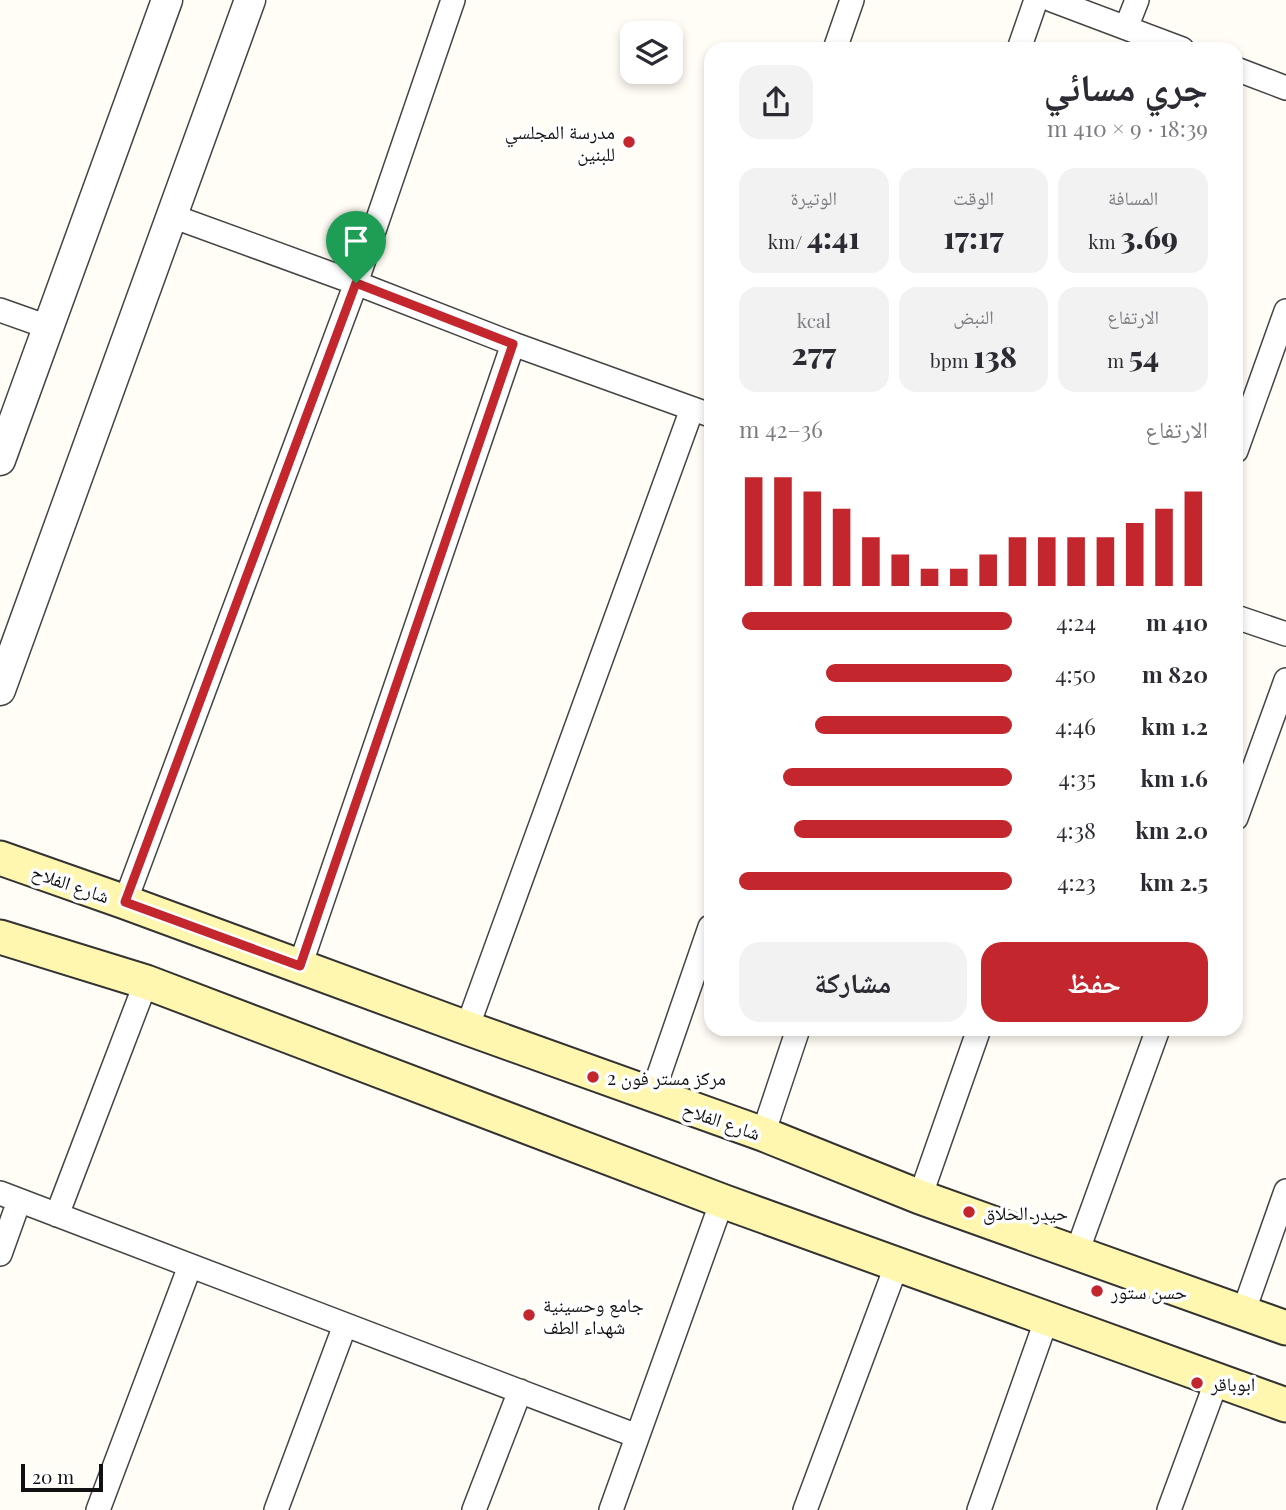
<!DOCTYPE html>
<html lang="ar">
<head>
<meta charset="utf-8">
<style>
	:root { --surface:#fff; --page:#f2f2f3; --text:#2b2b33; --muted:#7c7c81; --accent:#c4262e }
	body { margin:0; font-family:"Playfair Display","Noto Naskh Arabic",serif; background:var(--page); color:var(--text); direction:rtl; height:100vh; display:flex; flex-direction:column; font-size:26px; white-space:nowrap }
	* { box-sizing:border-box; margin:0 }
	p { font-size:23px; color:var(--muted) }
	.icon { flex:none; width:38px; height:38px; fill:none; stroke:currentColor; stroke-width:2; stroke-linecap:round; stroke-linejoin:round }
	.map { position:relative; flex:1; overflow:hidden; direction:ltr }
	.panel { position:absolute; left:704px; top:42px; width:539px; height:994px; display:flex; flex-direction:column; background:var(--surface); border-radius:21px; box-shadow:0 4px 10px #0003; direction:rtl }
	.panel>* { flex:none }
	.tools { position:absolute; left:620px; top:21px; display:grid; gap:14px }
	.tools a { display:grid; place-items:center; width:63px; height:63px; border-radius:14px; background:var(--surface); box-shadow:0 4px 10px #0003; font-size:35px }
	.scale { position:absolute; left:21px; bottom:18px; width:82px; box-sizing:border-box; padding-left:7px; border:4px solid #111; border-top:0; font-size:19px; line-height:24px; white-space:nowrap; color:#111; -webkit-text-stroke:5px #fff; paint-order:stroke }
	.pin { position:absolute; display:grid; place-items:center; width:60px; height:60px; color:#fff; margin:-72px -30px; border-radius:50% 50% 50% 0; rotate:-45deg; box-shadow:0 0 7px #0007 }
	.pin .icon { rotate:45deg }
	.round { display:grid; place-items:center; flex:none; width:74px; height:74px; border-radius:21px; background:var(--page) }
	.headline { display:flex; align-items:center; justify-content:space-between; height:119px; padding:0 35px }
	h1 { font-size:38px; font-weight:800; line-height:52px }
	.figures { display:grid; grid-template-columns:repeat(3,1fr); gap:10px; height:119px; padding:7px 35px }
	.figures div { display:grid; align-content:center; border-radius:18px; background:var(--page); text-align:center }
	.figures b { font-size:30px; font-weight:800 }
	.figures small { font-size:19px; font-weight:400 }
	.figures p { font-size:19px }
	.chart { height:196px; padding:14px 35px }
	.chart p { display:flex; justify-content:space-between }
	.chart svg { width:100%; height:126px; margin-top:7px; stroke:var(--accent); stroke-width:6 }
	.action { display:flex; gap:14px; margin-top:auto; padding:14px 35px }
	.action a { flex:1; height:80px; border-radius:21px; background:var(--accent); color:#fff; font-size:28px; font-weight:800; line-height:80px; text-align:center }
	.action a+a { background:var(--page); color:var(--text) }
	ul { padding:0 35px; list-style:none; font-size:23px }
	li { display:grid; grid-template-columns:112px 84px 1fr; align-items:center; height:52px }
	li i { height:18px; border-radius:9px; background:var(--accent) }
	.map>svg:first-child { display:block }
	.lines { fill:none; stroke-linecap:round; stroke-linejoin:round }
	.minor-casing { stroke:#444; stroke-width:26 }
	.tertiary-casing { stroke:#444; stroke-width:33 }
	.secondary-casing { stroke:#333; stroke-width:37 }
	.minor { stroke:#fff; stroke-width:23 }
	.tertiary { stroke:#fff; stroke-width:30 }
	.secondary { stroke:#fff6b0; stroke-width:33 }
	.route-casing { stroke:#fff; stroke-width:14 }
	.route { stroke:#c4262e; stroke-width:9 }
	.poi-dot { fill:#c4262e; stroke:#fff; stroke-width:2.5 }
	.labels { text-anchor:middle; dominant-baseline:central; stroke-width:7; stroke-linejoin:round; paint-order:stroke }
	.poi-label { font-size:19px; fill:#111; stroke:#fff; text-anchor:start }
	.street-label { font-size:19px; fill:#111; stroke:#fff }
</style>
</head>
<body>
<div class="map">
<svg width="1286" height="1510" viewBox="0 0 1286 1510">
	<rect width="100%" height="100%" fill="#fffdf5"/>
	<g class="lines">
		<g class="minor-casing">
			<path id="minor" d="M 1052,0 L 1182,49
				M 1126,28 L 1137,0
				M 835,49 L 852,0
				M 1019,49 L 1036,0
				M 1236,69 L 1286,88
				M 172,216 L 356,283 L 513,344 L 710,415
				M 0,310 L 48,327
				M 1236,451 L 1286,311
				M 1236,617 L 1286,634
				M 1236,818 L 1286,680
				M 125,902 L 356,283 L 453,0
				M 300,966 L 513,344
				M 467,1028 L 692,409
				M 652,1095 L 710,927
				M 763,1134 L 798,1029
				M 0,1193 L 637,1436
				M 920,1197 L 979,1029
				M 57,1215 L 146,982
				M 1077,1252 L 1158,1029
				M 0,1254 L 19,1201
				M 1243,1313 L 1286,1191
				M 98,1510 L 190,1266
				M 276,1510 L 345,1325
				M 474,1510 L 520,1391
				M 611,1510 L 722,1201
				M 805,1510 L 897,1264
				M 979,1510 L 1047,1318
				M 1169,1510 L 1217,1380"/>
		</g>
		<g class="tertiary-casing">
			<path id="tertiary" d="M 0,460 L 167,0
				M 0,690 L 250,0"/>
		</g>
		<g class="secondary-casing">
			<path id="secondary" d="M 0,858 L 125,902 L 467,1028 L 763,1134 L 920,1197 L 1286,1328
				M 0,937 L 146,982 L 722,1201 L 1286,1405"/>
		</g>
		<use href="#minor" class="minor"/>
		<use href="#tertiary" class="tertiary"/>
		<use href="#secondary" class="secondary"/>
	</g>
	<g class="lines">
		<g class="route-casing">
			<path id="route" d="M 356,283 L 513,344 L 300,966 L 125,902 Z"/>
		</g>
		<use href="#route" class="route"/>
	</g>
	<g class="poi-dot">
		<circle cx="629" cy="142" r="7"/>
		<circle cx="593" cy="1077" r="7"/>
		<circle cx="969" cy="1212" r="7"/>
		<circle cx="1097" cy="1291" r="7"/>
		<circle cx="529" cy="1315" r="7"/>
		<circle cx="1197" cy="1383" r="7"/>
	</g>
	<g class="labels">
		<g class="poi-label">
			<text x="615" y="131" text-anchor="end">مدرسة المجلسي<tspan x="615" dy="22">للبنين</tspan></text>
			<text x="607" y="1077">مركز مستر فون 2</text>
			<text x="983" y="1212">حيدر الحلاق</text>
			<text x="1111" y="1291">حسن ستور</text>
			<text x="543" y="1304">جامع وحسينية<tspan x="543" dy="22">شهداء الطف</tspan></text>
			<text x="1211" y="1383">ابوباقر</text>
		</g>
		<g class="street-label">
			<text transform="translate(71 883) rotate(19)">شارع الفلاح</text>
			<text transform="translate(722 1120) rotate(19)">شارع الفلاح</text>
		</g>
	</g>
</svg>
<div class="tools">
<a><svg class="icon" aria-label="layers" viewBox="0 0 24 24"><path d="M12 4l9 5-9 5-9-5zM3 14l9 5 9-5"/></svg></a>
</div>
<div class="scale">20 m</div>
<div class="pin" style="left:356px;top:283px;background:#1e9e55"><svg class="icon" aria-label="arrive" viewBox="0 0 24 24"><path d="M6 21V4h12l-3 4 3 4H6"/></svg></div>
<section class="panel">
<div class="headline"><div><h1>جري مسائي</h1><p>18:39 · 9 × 410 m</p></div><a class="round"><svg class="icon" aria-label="share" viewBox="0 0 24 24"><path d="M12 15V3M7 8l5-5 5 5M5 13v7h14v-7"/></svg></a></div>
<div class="figures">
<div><p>المسافة</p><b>3.69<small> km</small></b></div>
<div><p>الوقت</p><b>17:17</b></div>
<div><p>الوتيرة</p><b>4:41<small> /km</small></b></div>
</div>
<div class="figures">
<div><p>الارتفاع</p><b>54<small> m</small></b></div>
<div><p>النبض</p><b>138<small> bpm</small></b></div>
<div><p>kcal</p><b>277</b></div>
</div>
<div class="chart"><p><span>الارتفاع</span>36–42 m</p>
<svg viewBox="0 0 160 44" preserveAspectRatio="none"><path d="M5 44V6M15 44V6M25 44V11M35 44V17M45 44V27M55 44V33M65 44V38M75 44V38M85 44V33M95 44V27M105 44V27M115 44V27M125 44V27M135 44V22M145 44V17M155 44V11"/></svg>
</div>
<ul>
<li><b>410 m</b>4:24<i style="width:99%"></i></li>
<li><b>820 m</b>4:50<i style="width:68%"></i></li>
<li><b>1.2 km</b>4:46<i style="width:72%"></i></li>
<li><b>1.6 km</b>4:35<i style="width:84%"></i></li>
<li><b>2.0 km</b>4:38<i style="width:80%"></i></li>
<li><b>2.5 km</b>4:23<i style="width:100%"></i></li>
</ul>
<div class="action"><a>حفظ</a><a>مشاركة</a></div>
</section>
</div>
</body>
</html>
